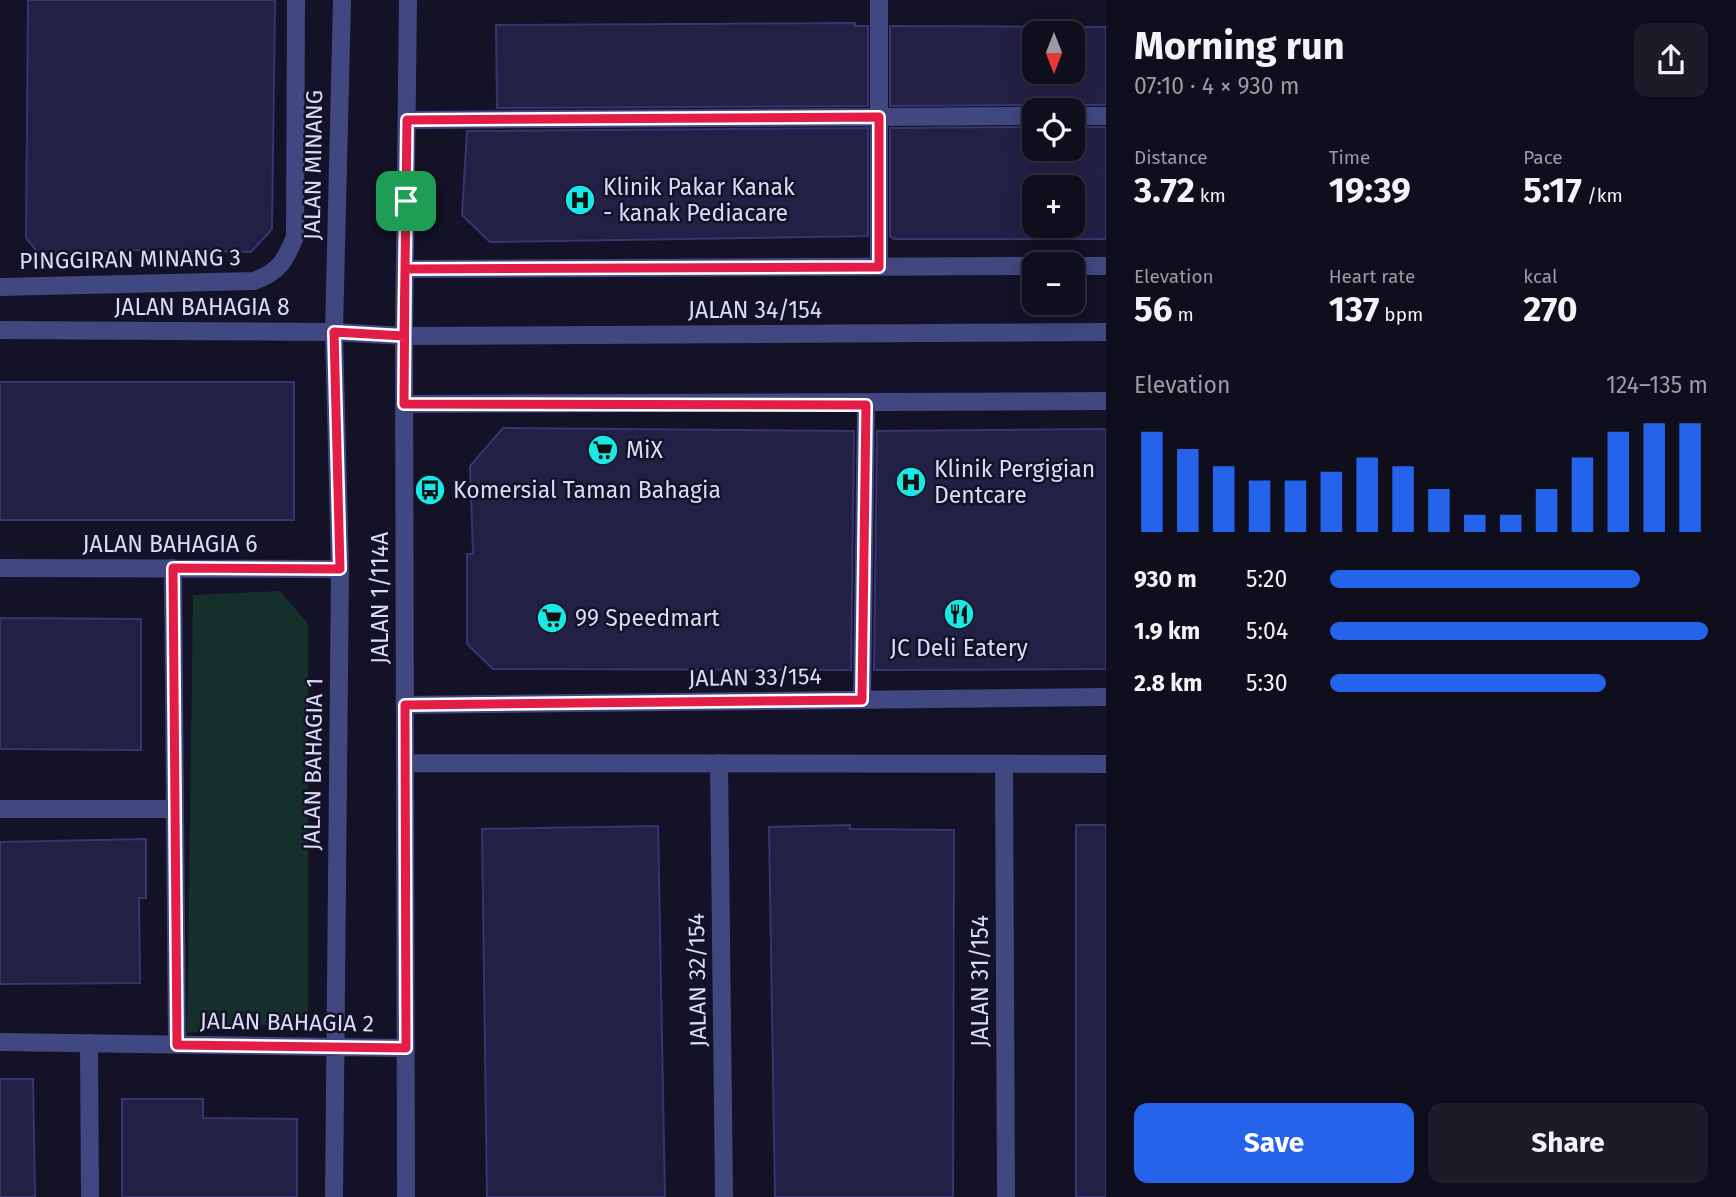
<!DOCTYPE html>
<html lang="en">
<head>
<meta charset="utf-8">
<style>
	:root { --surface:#0e0e1c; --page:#1c1c29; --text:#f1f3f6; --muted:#9b9ca3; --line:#2e2e3b; --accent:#2563eb }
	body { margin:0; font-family:"Fira Sans",sans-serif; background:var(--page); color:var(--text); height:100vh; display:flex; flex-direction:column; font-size:26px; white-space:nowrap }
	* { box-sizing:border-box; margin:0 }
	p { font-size:23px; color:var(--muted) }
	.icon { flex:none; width:38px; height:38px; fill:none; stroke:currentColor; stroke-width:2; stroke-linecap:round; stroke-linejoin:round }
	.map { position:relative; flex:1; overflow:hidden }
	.details { display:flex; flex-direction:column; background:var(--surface); width:630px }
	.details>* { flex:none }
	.needle { width:46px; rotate:180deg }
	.fabs { position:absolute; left:1022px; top:21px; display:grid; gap:14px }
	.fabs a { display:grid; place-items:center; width:63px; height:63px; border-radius:14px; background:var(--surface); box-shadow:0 4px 18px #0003,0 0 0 2px var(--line); font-size:35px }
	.pin { position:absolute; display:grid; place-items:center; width:60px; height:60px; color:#fff; margin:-30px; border-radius:14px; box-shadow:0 4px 10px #0006 }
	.round { display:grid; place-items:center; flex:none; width:74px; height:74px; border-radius:14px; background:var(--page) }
	.summary { display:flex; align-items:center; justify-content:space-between; height:119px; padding:0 28px }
	h1 { font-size:38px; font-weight:700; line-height:52px }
	.stats { display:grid; grid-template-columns:repeat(3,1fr); gap:10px; height:119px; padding:7px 28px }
	.stats div { display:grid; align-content:center }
	.stats b { font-size:35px; font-weight:700 }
	.stats small { font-size:19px; font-weight:400 }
	.stats p { font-size:19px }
	.chart { height:196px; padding:14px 28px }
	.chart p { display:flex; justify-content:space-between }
	.chart svg { width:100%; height:126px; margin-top:7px; stroke:var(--accent); stroke-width:6 }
	.cta { display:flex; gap:14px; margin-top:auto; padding:14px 28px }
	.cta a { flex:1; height:80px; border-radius:14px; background:var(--accent); color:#fff; font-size:28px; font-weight:700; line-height:80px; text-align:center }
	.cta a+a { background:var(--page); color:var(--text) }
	ul { padding:0 28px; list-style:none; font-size:23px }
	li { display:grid; grid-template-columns:112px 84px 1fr; align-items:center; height:52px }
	li i { height:18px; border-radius:9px; background:var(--accent) }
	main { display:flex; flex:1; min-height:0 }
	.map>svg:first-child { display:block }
	.green { fill:#152f2b }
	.building { fill:#232045; stroke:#38346f; stroke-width:2; fill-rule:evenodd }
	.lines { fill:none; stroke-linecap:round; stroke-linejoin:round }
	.minor { stroke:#414780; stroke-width:18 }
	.route-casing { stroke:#fff; stroke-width:14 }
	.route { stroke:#e11d48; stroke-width:9 }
	.labels { text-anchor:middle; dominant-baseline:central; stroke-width:5; stroke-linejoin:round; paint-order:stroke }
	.street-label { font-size:23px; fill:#dadafc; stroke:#131226 }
	.poi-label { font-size:23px; fill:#dadafc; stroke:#131226; text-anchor:start }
</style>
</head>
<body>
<main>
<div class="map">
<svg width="1106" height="1197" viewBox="0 0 1106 1197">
	<rect width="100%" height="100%" fill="#131226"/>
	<path class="green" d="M 280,591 L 308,624 L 308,1021 L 187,1033 L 193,595 Z"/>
	<path class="building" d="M 28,0 L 275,0 L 272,229 L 251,252 L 139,250 L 39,254 L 26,238 Z
		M 855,23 L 855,26 L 868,26 L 868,106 L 497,108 L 496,25 Z
		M 890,26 L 1106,27 L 1106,105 L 1072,105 L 1063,110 L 1044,110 L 1034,105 L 890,106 ZM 1034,33 L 1073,33 L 1073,72 L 1034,72 Z
		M 1034,127 L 1034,149 L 1073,149 L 1073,127 L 1106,127 L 1106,239 L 894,239 L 890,236 L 890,128 ZM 1034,187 L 1073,187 L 1073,226 L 1034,226 Z
		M 868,128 L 868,236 L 490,242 L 462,215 L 467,131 Z
		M 0,382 L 294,382 L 294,520 L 0,520 Z
		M 503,428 L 854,431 L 851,670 L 493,669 L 467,644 L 467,554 L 473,554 L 470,466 Z
		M 1106,429 L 1106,669 L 874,670 L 877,431 Z
		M 0,618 L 141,619 L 141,750 L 0,749 Z
		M 850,825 L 850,829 L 954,830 L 953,1197 L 775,1197 L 769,827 Z
		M 1076,825 L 1106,825 L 1106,1197 L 1076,1197 Z
		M 658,826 L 665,1197 L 487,1197 L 482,829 Z
		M 146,839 L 146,898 L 139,898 L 140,983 L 0,984 L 0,842 Z
		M 0,1079 L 33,1079 L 35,1197 L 0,1197 Z
		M 122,1099 L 203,1099 L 203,1118 L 297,1119 L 297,1197 L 122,1197 Z"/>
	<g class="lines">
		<path class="minor" d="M 879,0 L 879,267
			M 1073,116 L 1106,116
			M 407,120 L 1034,116
			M 1073,266 L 1106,266
			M 405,269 L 1034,266
			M 0,287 L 254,281 C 279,272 285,261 295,237 L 296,0
			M 0,330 L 334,332 L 404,336 L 1106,332
			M 404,404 L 1106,401
			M 0,568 L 340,569
			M 173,568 L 177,1045
			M 862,700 L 866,405
			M 405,705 L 1106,697
			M 405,763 L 1106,764
			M 719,763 L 724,1197
			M 1004,764 L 1006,1197
			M 0,809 L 175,809
			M 0,1042 L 406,1048
			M 89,1043 L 90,1197
			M 334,1197 L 340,569 L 334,332 L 342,0
			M 406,1197 L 404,336 L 408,0"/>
	</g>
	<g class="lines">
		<g class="route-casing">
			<path id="route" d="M 406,201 L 404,336 L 334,332 L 340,569 L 173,568 L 177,1045 L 406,1048 L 405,705 L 862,700 L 866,405 L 404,404 L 405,269 L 879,267 L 879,117 L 407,120 L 406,201"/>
		</g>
		<use href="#route" class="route"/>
	</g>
	<defs>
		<g id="hospital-disc" transform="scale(1.575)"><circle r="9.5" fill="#18e9e4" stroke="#131226"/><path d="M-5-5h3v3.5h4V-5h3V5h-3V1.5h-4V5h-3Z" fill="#111"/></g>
		<g id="supermarket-disc" transform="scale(1.575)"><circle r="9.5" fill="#18e9e4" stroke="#131226"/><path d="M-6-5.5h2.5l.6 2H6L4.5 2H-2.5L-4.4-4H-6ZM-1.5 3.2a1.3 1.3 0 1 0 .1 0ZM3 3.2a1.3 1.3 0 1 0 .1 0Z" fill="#111"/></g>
		<g id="bus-disc" transform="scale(1.575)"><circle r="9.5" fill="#18e9e4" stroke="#131226"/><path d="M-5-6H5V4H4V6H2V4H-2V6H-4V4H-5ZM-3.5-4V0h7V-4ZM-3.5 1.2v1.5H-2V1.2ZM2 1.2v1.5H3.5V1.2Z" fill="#111"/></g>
		<g id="restaurant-disc" transform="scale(1.575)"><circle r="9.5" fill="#18e9e4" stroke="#131226"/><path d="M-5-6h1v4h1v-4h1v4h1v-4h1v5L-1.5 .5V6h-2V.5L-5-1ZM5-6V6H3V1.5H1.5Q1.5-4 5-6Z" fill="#111"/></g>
	</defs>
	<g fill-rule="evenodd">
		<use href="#hospital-disc" x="580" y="200"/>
		<use href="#supermarket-disc" x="603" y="450"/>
		<use href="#hospital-disc" x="911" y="482"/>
		<use href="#bus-disc" x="430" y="490"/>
		<use href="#restaurant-disc" x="959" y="614"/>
		<use href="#supermarket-disc" x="552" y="618"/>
	</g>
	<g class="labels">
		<g class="street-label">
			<text transform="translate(313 165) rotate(-89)">JALAN MINANG</text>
			<text transform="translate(130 259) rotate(-1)">PINGGIRAN MINANG 3</text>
			<text x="202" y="307">JALAN BAHAGIA 8</text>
			<text x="755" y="310">JALAN 34/154</text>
			<text x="170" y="544">JALAN BAHAGIA 6</text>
			<text transform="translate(380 598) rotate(-90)">JALAN 1/114A</text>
			<text transform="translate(755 677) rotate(-1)">JALAN 33/154</text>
			<text transform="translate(313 764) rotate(-89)">JALAN BAHAGIA 1</text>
			<text transform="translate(697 980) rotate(-91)">JALAN 32/154</text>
			<text transform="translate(980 981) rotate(-90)">JALAN 31/154</text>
			<text transform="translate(287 1022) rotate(1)">JALAN BAHAGIA 2</text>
		</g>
		<g class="poi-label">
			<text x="603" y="187">Klinik Pakar Kanak<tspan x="603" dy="26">- kanak Pediacare</tspan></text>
			<text x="626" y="450">MiX</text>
			<text x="934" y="469">Klinik Pergigian<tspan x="934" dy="26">Dentcare</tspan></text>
			<text x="453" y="490">Komersial Taman Bahagia</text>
			<text x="575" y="618">99 Speedmart</text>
			<text x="959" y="648" text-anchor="middle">JC Deli Eatery</text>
		</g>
	</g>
</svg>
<div class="fabs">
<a><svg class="needle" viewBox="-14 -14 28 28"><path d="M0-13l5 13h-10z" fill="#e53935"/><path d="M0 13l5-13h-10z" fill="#9b9ca3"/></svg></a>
<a><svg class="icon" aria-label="locate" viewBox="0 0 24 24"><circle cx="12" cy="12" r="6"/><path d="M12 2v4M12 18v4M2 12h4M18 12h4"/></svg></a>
<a>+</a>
<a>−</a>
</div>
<div class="pin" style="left:406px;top:201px;background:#1e9e55"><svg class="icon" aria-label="arrive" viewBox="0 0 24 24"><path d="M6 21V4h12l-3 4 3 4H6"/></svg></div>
</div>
<section class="details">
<div class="summary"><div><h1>Morning run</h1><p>07:10 · 4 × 930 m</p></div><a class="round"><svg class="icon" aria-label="share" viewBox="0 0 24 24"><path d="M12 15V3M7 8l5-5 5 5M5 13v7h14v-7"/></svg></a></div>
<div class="stats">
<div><p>Distance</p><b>3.72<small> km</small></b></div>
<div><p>Time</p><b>19:39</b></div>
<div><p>Pace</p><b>5:17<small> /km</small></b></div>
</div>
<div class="stats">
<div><p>Elevation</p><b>56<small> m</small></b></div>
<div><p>Heart rate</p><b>137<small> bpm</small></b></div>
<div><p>kcal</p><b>270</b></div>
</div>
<div class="chart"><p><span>Elevation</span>124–135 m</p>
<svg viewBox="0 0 160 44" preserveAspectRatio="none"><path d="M5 44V9M15 44V15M25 44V21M35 44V26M45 44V26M55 44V23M65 44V18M75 44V21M85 44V29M95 44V38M105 44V38M115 44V29M125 44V18M135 44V9M145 44V6M155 44V6"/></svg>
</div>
<ul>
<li><b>930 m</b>5:20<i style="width:82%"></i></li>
<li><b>1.9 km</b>5:04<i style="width:100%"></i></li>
<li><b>2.8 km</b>5:30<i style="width:73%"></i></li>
</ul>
<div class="cta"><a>Save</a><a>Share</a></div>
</section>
</main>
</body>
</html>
